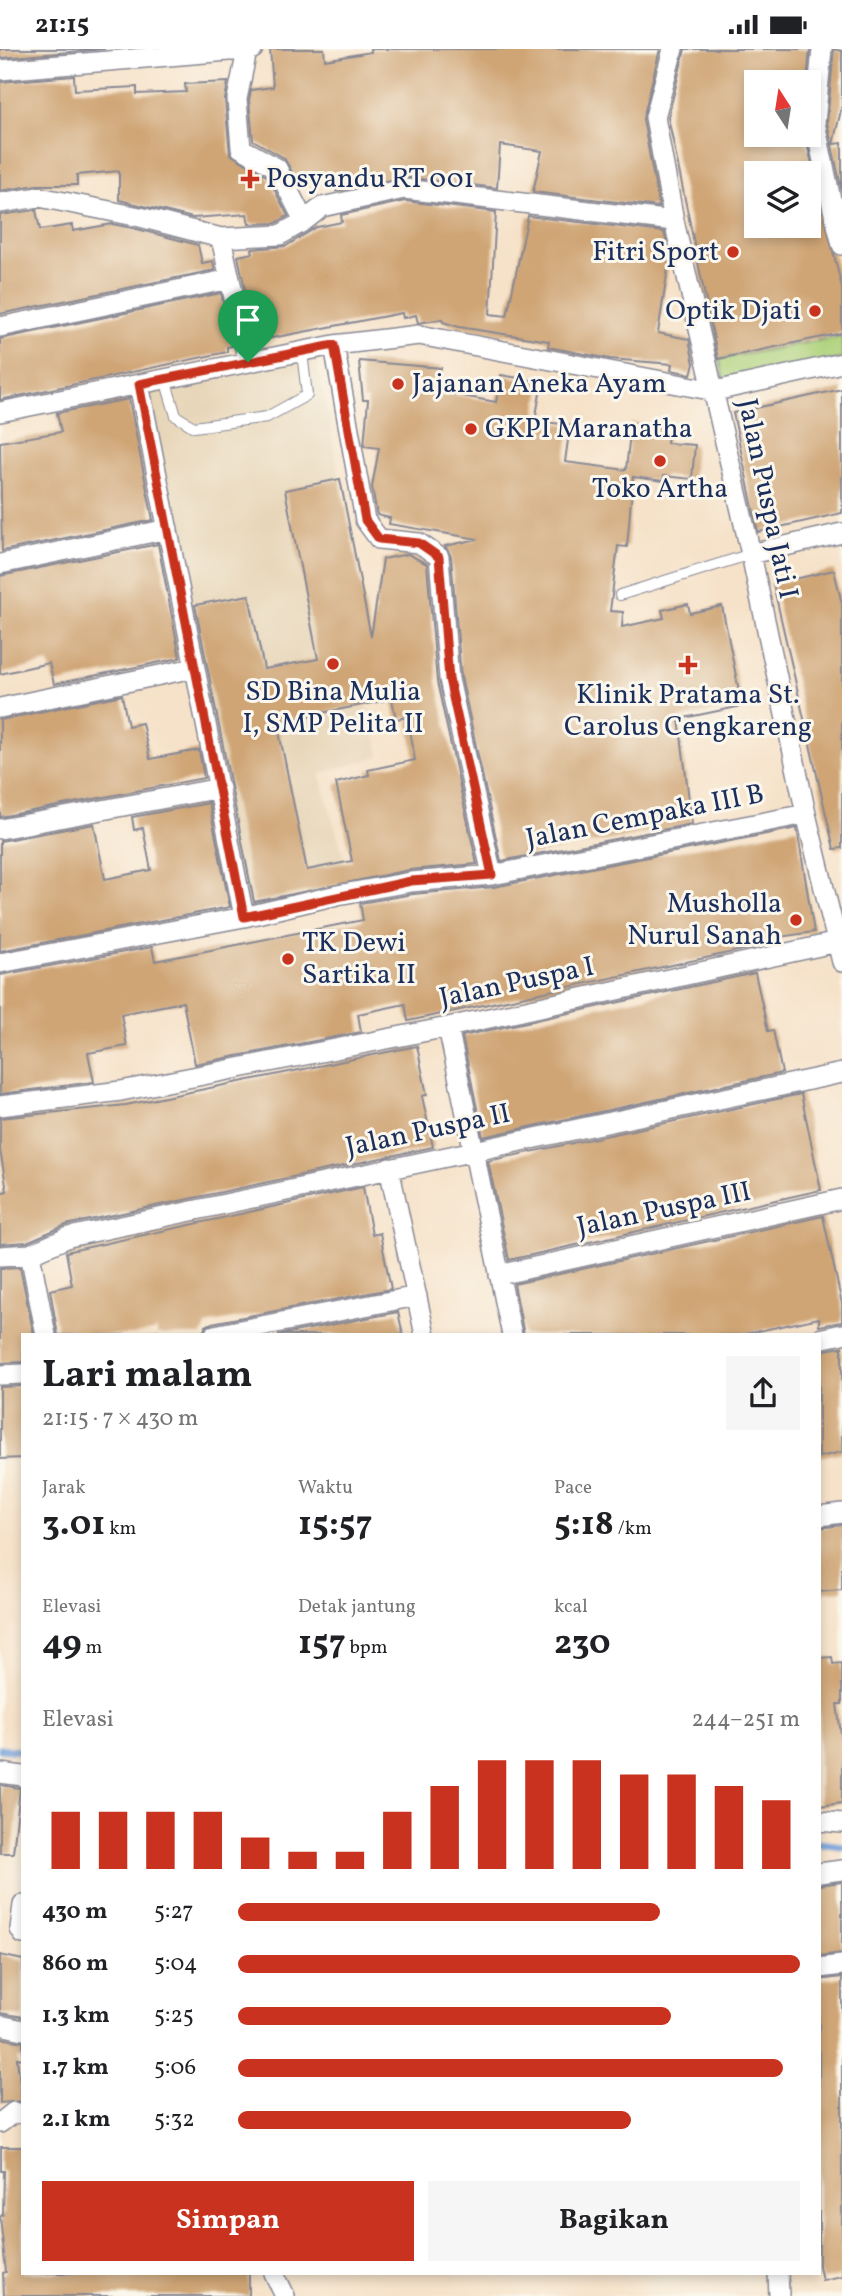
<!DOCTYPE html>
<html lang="id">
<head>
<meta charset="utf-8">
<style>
	:root { --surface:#fff; --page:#f6f6f6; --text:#202124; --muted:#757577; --accent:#c8321e }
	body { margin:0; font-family:Vollkorn,serif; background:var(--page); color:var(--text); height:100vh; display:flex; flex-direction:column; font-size:26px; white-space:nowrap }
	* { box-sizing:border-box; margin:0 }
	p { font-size:23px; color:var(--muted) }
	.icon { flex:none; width:38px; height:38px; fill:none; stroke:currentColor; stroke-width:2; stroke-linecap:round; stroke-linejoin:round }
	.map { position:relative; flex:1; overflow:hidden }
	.drawer { position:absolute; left:21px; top:1284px; width:800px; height:942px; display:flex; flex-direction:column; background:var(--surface); border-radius:0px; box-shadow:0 4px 10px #0003 }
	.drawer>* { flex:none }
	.needle { width:46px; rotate:348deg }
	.fabs { position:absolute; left:744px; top:21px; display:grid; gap:14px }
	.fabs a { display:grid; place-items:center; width:77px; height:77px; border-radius:0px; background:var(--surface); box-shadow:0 4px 10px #0003; font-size:35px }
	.pin { position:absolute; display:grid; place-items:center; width:60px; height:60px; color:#fff; margin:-72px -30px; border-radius:50% 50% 50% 0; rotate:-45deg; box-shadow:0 0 7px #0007 }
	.pin .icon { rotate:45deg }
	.round { display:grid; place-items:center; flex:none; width:74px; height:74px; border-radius:0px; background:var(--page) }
	.overview { display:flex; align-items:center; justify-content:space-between; height:119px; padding:0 21px }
	h1 { font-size:38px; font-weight:700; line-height:52px }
	.stats { display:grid; grid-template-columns:repeat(3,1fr); gap:10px; height:119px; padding:7px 21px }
	.stats div { display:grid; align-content:center }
	.stats b { font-size:35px; font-weight:700 }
	.stats small { font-size:19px; font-weight:400 }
	.stats p { font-size:19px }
	.chart { height:196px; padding:14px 21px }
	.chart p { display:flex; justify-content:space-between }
	.chart svg { width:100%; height:126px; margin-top:7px; stroke:var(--accent); stroke-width:6 }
	.cta { display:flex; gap:14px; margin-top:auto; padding:14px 21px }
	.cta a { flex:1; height:80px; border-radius:0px; background:var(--accent); color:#fff; font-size:28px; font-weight:700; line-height:80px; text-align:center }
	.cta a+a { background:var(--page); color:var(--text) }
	ul { padding:0 21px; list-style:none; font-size:23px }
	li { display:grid; grid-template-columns:112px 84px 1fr; align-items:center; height:52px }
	li i { height:18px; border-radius:9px; background:var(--accent) }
	.status { display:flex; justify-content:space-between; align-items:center; height:49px; padding:0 35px; background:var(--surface); direction:ltr }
	.status svg { height:19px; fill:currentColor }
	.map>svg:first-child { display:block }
	.built { fill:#e7d5b8 }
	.green { fill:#aed17a; stroke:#64806c; stroke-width:2 }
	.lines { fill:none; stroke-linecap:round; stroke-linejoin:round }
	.stream { stroke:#6f9fd9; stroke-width:7 }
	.building { fill:#cfa576; fill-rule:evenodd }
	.service-casing { stroke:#888894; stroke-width:12 }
	.minor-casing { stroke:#888894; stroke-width:22 }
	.service { stroke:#fff; stroke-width:10 }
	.minor { stroke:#fff; stroke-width:19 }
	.route-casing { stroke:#fff; stroke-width:14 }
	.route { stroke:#c8321e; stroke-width:9 }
	.poi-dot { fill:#c8321e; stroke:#fbf7ec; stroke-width:2.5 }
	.labels { text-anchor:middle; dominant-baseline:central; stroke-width:6; stroke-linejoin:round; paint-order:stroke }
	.poi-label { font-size:28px; fill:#1b2f5e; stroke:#fbf7ec; text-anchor:start }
	.street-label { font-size:28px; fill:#1b2f5e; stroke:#fbf7ec }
</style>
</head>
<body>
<div class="status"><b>21:15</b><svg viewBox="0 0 49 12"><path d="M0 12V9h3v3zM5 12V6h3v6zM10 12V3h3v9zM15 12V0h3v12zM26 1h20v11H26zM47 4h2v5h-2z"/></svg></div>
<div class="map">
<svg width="842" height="2247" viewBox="0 0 842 2247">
	<rect width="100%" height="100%" fill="#fbf7ec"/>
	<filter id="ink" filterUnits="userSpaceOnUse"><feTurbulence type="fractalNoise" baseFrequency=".0143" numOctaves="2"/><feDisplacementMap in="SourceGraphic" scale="14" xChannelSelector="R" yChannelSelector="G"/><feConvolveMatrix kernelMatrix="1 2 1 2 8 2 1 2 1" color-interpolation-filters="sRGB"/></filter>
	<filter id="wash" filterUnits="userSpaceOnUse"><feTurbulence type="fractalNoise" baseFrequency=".00686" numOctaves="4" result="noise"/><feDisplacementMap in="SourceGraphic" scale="28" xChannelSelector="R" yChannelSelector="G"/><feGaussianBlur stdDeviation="1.57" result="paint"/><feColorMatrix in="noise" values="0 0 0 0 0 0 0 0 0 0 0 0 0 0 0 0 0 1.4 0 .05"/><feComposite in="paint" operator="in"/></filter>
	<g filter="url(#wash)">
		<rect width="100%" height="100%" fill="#f6e2c9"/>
		<path class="built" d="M 316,306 L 383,652 L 367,655 L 380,707 L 320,725 L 351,835 L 243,858 L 143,338 Z"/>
		<path class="green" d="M 842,287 L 842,310 L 725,335 L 719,310 Z"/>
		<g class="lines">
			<path class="stream" d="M 0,1700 L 23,1702
				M 819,1794 L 842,1797"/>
		</g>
		<g id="blocks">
			<path class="building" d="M 0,0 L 105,0 L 0,9 Z
				M 270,0 L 324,0 L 325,11 L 371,3 L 370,0 L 660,0 L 643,70 L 659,158 L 533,143 L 542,102 L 500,96 L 497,139 L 405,128 L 336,142 L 334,127 L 299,135 L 284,109 L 253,91 L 249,51 L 251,41 L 273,38 Z
				M 685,0 L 810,0 L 807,33 L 756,33 L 756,86 L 805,86 L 842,239 L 842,284 L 718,310 L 668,68 ZM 749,124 L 808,124 L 808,177 L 756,177 L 756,156 Z
				M 834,0 L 842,2 L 842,57 L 833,95 L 842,94 L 842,143 L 827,73 Z
				M 74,27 L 75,41 L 137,38 L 137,45 L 186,43 L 185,35 L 228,33 L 225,51 L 230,105 L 268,128 L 288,167 L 276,174 L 249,175 L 247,165 L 193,169 L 119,151 L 119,122 L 77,126 L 77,136 L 37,136 L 0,142 L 0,33 Z
				M 405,152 L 496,163 L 490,265 L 507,267 L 528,167 L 664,183 L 670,207 L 658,284 L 689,290 L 694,315 L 691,325 L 671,321 L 672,315 L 610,310 L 548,298 L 549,292 L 459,278 L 443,273 L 442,270 L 418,274 L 416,266 L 403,269 L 402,264 L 256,292 L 238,207 L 253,204 L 252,200 L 286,197 L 317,178 L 342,173 L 341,166 Z
				M 36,161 L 40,181 L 72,176 L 73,182 L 112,175 L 137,180 L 198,196 L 202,214 L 213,212 L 215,221 L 0,265 L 0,166 Z
				M 221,244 L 232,297 L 227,298 L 227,303 L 0,351 L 0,290 Z
				M 359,312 L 441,319 L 434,342 L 496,353 L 501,326 L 542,333 L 535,372 L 570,376 L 565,413 L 626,421 L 631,374 L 669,378 L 667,394 L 695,396 L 692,430 L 664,427 L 663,432 L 633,428 L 627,498 L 618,497 L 610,562 L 623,563 L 622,578 L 664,569 L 662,561 L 688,555 L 690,564 L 722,557 L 742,657 L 679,670 L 692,775 L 501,812 L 461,628 L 451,507 L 445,497 L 478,490 L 389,475 L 390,469 L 377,466 L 372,438 L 379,399 L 364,397 L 368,351 L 363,351 Z
				M 842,340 L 842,464 L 758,483 L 733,364 Z
				M 129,350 L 153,471 L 2,502 L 0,393 L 61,383 L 57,364 Z
				M 340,430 L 371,588 L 383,510 L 408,505 L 427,515 L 437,633 L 477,815 L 409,821 L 254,853 L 195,556 L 249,546 L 264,620 L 318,610 L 285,441 ZM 392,650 L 396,670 L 408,668 L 415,711 L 368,721 L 369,726 L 336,734 L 352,812 L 307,821 L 277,673 Z
				M 158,495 L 180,609 L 54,635 L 49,614 L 0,625 L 0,527 Z
				M 834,521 L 842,555 L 842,799 L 834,800 L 773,535 Z
				M 122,646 L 128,677 L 142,674 L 150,710 L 199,701 L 204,729 L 0,768 L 0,671 Z
				M 209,754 L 230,858 L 0,902 L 0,792 L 94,775 L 105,830 L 151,821 L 143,779 L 134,781 L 132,768 Z
				M 797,779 L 814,883 L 779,888 L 780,893 L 408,972 L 405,955 L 358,965 L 361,983 L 195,1015 L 183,953 L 121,965 L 127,997 L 88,1004 L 94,1033 L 0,1045 L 0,926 L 152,898 L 155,912 L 363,871 L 360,854 L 413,845 L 494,838 Z
				M 755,924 L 768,982 L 773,981 L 782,1024 L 483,1088 L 462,987 Z
				M 417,997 L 427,1046 L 422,1047 L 433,1098 L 66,1176 L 27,1193 L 0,1195 L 0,1144 L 7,1142 L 0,1101 L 0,1069 L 126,1056 Z
				M 801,1045 L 821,1141 L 509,1211 L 488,1112 Z
				M 363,1138 L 372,1186 L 380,1184 L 391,1240 L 212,1274 L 206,1277 L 202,1286 L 157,1286 L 157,1281 L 133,1286 L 58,1286 L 50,1241 L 72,1236 L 66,1203 Z
				M 823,1167 L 842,1255 L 842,1273 L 819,1277 L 819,1269 L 740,1286 L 524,1286 L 514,1235 Z
				M 20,1218 L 34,1286 L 23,1286 L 23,1313 L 0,1314 L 0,1219 Z
				M 398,1263 L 403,1286 L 278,1286 Z
				M 842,1298 L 842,1403 L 819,1408 L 819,1302 Z
				M 23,1337 L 23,1409 L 0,1410 L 0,1338 Z
				M 842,1476 L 842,1541 L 819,1543 L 819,1479 Z
				M 832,1608 L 833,1615 L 842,1614 L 842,1655 L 837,1655 L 842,1693 L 842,1754 L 819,1757 L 819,1609 Z
				M 0,1736 L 20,1739 L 13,1804 L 0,1804 Z
				M 842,1833 L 842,1904 L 819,1907 L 819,1836 Z
				M 0,1906 L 23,1911 L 23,1968 L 0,1964 Z
				M 842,1928 L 842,2227 L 822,2231 L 819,2217 L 819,1931 Z
				M 0,1989 L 23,1993 L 23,2010 L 17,2009 L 22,2052 L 0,2054 Z
				M 1,2098 L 23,2098 L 23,2224 L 249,2224 L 249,2247 L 4,2247 L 3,2224 L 6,2223 L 0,2168 L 3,2165 L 4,2122 L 1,2122 Z"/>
		</g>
	</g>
	<g filter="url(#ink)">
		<use href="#blocks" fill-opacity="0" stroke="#888894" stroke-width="2"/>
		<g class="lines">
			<g class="service-casing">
				<path id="service" d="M 165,330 L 176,367 L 194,378 L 267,368 L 307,346 L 302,303
					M 620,546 L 751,505"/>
			</g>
			<g class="minor-casing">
				<path id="minor" d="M 673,0 L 655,68 L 674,172 L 751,505 L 806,765 L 842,913
					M 822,0 L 815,74 L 833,160
					M 0,21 L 253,0
					M 0,154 L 39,148 L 140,168 L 221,189 L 248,313
					M 842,158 L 833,160 L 842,196
					M 304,172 L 322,158 L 404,140 L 674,172
					M 221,189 L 280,186 L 304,172 L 277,119 L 241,99 L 237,50 L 247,2
					M 0,278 L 230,230
					M 334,296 L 365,471 L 379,490 L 419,494 L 439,508 L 449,630 L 492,826
					M 139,335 L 244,868
					M 0,363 L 334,296 L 419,286 L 715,342 L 842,314
					M 751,505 L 842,484
					M 0,515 L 168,480
					M 0,659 L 194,619
					M 0,780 L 220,739
					M 0,914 L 244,868 L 337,846 L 411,833 L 492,826 L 806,765
					M 448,978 L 512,1286
					M 0,1057 L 121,1042 L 448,978 L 838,893
					M 389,1119 L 425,1286
					M 30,1205 L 46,1286
					M 0,1207 L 30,1205 L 69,1188 L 842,1024
					M 499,1226 L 842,1150
					M 214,1286 L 417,1247
					M 819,1290 L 842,1285
					M 0,1326 L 23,1325
					M 819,1467 L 842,1464
					M 0,1724 L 23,1727
					M 819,1772 L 842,1774
					M 819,1824 L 842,1821
					M 23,1856 L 20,1880 L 23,1885
					M 819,1919 L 842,1916
					M 0,1976 L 23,1981
					M 0,2074 L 14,2063 L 23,2065
					M 274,2224 L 285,2247
					M 778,2224 L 779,2247"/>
			</g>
			<use href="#service" class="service"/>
			<use href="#minor" class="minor"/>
		</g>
	</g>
	<g class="lines" filter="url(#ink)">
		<g class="route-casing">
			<path id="route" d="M 334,296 L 365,471 L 379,490 L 419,494 L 439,508 L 449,630 L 492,826 L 411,832 L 244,868 L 139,335 Z"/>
		</g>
		<use href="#route" class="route"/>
	</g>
	<g class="poi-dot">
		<path d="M246.5 119.5h7v7h7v7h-7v7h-7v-7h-7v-7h7z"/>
		<circle cx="733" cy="203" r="7"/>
		<circle cx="815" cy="262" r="7"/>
		<circle cx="398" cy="335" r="7"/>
		<circle cx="471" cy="380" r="7"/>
		<circle cx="660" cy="412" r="7"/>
		<circle cx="333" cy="615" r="7"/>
		<path d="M684.5 605.5h7v7h7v7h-7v7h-7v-7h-7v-7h7z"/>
		<circle cx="796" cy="871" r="7"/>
		<circle cx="288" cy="910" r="7"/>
	</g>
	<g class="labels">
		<g class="poi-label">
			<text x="266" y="130">Posyandu RT 001</text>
			<text x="719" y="203" text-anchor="end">Fitri Sport</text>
			<text x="801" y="262" text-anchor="end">Optik Djati</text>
			<text x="412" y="335">Jajanan Aneka Ayam</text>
			<text x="485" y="380">GKPI Maranatha</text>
			<text x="660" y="440" text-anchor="middle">Toko Artha</text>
			<text x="333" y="643" text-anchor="middle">SD Bina Mulia<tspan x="333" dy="32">I, SMP Pelita II</tspan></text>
			<text x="688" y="646" text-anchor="middle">Klinik Pratama St.<tspan x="688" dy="32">Carolus Cengkareng</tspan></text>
			<text x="782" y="855" text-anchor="end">Musholla<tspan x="782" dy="32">Nurul Sanah</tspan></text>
			<text x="302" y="894">TK Dewi<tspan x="302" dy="32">Sartika II</tspan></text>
		</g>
		<g class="street-label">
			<text transform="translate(767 450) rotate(78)">Jalan Puspa Jati I</text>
			<text transform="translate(645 768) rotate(-11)">Jalan Cempaka III B</text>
			<text transform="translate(517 934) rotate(-12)">Jalan Puspa I</text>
			<text transform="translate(428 1082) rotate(-12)">Jalan Puspa II</text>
			<text transform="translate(664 1161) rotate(-12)">Jalan Puspa III</text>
		</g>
	</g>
</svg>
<div class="fabs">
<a><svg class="needle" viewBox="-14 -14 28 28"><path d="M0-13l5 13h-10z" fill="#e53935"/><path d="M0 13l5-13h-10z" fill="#757577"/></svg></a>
<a><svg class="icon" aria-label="layers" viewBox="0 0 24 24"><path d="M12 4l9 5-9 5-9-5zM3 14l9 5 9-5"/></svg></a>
</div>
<div class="pin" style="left:248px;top:313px;background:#1e9e55"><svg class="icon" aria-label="arrive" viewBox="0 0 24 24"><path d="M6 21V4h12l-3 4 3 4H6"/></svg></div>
<section class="drawer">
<div class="overview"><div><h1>Lari malam</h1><p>21:15 · 7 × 430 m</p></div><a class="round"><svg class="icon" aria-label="share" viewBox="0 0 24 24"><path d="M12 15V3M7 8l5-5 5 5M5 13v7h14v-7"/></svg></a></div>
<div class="stats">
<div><p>Jarak</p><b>3.01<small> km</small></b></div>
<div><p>Waktu</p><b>15:57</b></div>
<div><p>Pace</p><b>5:18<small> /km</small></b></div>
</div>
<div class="stats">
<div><p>Elevasi</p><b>49<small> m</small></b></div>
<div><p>Detak jantung</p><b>157<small> bpm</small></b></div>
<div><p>kcal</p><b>230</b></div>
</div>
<div class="chart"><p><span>Elevasi</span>244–251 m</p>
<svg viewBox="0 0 160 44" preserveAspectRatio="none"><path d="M5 44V24M15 44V24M25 44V24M35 44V24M45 44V33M55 44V38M65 44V38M75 44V24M85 44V15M95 44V6M105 44V6M115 44V6M125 44V11M135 44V11M145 44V15M155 44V20"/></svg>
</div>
<ul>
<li><b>430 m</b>5:27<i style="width:75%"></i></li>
<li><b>860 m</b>5:04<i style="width:100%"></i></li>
<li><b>1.3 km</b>5:25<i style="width:77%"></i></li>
<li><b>1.7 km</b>5:06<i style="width:97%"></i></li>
<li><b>2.1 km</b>5:32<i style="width:70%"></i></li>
</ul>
<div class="cta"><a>Simpan</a><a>Bagikan</a></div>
</section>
</div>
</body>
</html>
